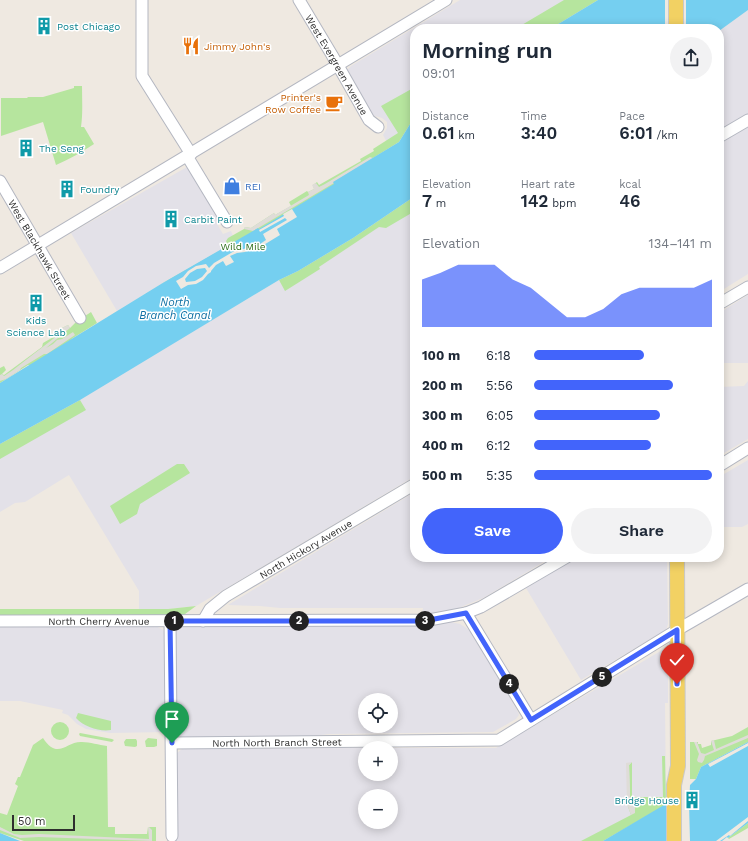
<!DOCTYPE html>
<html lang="en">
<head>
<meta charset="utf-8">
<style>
	:root { --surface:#fff; --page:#f2f2f3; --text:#1f2937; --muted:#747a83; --accent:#4264fb }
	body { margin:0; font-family:"Work Sans",sans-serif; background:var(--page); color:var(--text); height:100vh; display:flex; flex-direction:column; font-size:15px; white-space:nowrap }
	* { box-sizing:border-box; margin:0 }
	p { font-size:13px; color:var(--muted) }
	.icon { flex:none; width:22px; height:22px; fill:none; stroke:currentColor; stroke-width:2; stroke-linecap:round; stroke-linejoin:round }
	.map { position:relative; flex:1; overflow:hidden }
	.sheet { position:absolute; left:410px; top:24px; width:314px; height:538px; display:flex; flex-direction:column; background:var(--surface); border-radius:16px; box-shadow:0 2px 10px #0003 }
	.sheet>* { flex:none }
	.controls { position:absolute; left:358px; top:693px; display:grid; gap:8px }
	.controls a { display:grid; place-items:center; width:40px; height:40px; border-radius:50%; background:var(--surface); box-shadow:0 2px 10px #0003; font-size:20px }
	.scale { position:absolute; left:12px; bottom:10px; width:63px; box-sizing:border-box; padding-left:4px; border:2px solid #2e2e2e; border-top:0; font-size:11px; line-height:14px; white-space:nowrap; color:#2e2e2e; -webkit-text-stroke:3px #fff; paint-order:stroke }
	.pin { position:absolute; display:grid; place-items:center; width:34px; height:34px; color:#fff; margin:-41px -17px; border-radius:50% 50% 50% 0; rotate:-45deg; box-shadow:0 0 4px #0007 }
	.pin .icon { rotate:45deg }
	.km { position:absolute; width:20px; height:20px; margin:-10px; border-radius:50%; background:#222; color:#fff; font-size:11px; line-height:20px; text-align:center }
	.round { display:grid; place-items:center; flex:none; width:42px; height:42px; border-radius:21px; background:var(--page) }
	.head { display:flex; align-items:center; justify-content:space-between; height:68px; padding:0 12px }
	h1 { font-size:22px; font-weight:600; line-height:30px }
	.stats { display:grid; grid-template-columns:repeat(3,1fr); gap:6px; height:68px; padding:4px 12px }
	.stats div { display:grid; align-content:center }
	.stats b { font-size:17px; font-weight:600 }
	.stats small { font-size:11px; font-weight:400 }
	.stats p { font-size:11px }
	.chart { height:112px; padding:8px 12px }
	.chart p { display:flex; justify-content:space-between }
	.chart svg { width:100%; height:72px; margin-top:4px; fill:var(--accent); opacity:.7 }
	.action { display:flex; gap:8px; margin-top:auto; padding:8px 12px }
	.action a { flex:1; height:46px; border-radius:24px; background:var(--accent); color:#fff; font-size:16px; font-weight:600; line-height:46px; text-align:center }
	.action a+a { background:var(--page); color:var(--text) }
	ul { padding:0 12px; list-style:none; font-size:13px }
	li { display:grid; grid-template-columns:64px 48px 1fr; align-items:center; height:30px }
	li i { height:10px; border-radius:5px; background:var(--accent) }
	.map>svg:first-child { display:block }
	.industrial { fill:#e3e1e8; fill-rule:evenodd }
	.green { fill:#b6e59e }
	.plaza { fill:#dfdcd8 }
	.water { fill:#75cff0 }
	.pier { fill:#efe9e1; fill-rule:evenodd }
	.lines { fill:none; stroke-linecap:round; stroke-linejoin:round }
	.minor-casing { stroke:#b4b7c1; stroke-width:13 }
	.major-casing { stroke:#c9c9c9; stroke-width:16 }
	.minor { stroke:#fff; stroke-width:11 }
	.major { stroke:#f2d163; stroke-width:14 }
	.route-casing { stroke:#fff; stroke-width:8 }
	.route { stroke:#4264fb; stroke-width:5 }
	.labels { text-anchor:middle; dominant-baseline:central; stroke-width:3; stroke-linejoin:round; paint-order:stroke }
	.culture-label { font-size:10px; fill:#0d838f; stroke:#fff; text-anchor:start }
	.food-label { font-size:10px; fill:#c56008; stroke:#fff; text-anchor:start }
	.street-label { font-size:10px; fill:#2e2e2e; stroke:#fff }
	.shop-label { font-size:10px; fill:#366cbe; stroke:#fff; text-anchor:start }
	.park-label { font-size:10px; fill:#2c6e1b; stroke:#fff }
	.water-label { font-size:11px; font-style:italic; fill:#0d6fa3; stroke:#fff }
</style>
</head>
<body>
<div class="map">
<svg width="748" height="841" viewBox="0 0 748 841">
	<rect width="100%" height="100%" fill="#efe9e1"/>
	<path class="industrial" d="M 460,0 L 598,0 L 550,29 L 415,29 L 415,116 L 390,148 L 383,135 L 387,128 L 387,122 L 382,118 L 372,115 L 347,70 L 351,66 Z
		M 748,10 L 748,117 L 719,135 L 719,31 Z
		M 748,127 L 748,274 L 719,292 L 719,144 Z
		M 187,167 L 219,219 L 216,222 L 223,234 L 231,231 L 233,236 L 226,241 L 229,245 L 161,284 L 117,311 L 71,233 Z
		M 415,196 L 415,476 L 196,606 L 168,609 L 139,609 L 139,591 L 69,475 L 25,502 L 15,503 L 0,512 L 0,444 L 61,410 L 279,280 L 298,271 L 353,238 Z
		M 748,295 L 748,363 L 719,363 L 719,313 Z
		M 748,381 L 748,439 L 719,456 L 719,387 L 744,386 Z
		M 748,460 L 748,524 L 742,527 L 719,527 L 719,477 Z
		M 415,492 L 415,557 L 552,557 L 483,598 L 456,609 L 440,613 L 422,615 L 423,608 L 280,608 L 260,606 L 228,605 Z
		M 578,557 L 667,557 L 668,624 L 666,630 L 581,680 L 526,588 Z
		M 447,621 L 460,624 L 471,631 L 518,712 L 519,715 L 516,719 L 493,732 L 330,734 L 302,737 L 182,738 L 176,732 L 175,635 L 177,630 L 183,626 L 427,624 ZM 365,700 L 391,700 L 391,726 L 365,726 Z
		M 0,626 L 156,626 L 163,630 L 166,635 L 166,732 L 110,733 L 86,729 L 77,724 L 68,715 L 62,713 L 63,710 L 20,701 L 0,701 Z
		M 664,649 L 668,652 L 668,703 L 665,703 L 666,805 L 603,841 L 175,841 L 175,756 L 177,753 L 182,749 L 365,748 L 365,774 L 391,774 L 391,748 L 496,748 ZM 365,796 L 391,796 L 391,822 L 365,822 Z"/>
	<path class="green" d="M 564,0 L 598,0 L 550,29 L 515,29 Z
		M 74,86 L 82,86 C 82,100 83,113 81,127 L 84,127 L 94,144 C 82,152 70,159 56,165 L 43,122 L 1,136 L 1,98 L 27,98 L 28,97 L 43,97 L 74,88 Z
		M 415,87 L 415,116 L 399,142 L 334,182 L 335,184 L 297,217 L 161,284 L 228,246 L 226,241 L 228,238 L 244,229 L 245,227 L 251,228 L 274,213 L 275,215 L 291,206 L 289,202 L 307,191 L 308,192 L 314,189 L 313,185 L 317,182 L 319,185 L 361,161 L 360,159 L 374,151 L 373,149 L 398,133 L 381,106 Z
		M 415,196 L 415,211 L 386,228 L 379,227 L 319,267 L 320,269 L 285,291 L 279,280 L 298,271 L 353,238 Z
		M 91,312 L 97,323 L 73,338 L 42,365 L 28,365 L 0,383 L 0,368 L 4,366 L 6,370 L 2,374 L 4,375 L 42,347 L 43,343 L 62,332 L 60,329 L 68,325 L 70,328 L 76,322 Z
		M 80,400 L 86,410 L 0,459 L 0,444 Z
		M 177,464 L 184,464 L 190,473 L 140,504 L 137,514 L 120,524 L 110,506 Z
		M 196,606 L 181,617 L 0,617 L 0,609 L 168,609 Z
		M 78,713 L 111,721 L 111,730 C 100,732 84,727 76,718 Z
		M51 731a9 9 0 1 1 18 0a9 9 0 1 1-18 0Z
		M 748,727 L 748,742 L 701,767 L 696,779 L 690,779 L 690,742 L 698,742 L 698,744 L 701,744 L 702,748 L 711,745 L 711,741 L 732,736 Z
		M 80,733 L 112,739 L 114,740 L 112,742 L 80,736 L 79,734 Z
		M 43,738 C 58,761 66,741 82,742 C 90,742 99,745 107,746 L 108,827 L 115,827 L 115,834 L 147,834 L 148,827 L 156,827 L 156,841 L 24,841 L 0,833 L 0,813 L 7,815 L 18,786 L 15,784 L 18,777 L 20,777 L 33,745 Z
		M 148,738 L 157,739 L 157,746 L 154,747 L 146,747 L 145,741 Z
		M 126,739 L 136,739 L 137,741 L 137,746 L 135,747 L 125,746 L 124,742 Z
		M 662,756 L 665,756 L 666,805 L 603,841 L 581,841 L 631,815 L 627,804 L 630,797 L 629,765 L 632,762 L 632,797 L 663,797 Z
		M 748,823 L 748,828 L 729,839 L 728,838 Z"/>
	<path class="plaza" d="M 370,157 L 373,158 L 334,182 L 334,183 L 253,231 L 244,229 L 245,227 L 251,228 L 274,213 L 275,215 L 309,195 L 308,192 L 314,189 L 312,185 L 316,183 L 319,187 L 325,184 Z
		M 68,325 L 70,328 L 46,348 L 53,344 L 57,340 L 62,339 L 73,332 L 75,335 L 47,354 L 44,354 L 21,368 L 20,370 L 6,379 L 0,381 L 0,375 L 2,374 L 4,376 L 13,370 L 62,332 L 60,329 Z
		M 748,735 L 748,738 L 705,756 L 704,760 L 702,763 L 698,762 L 697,760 L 699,754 L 694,742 L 697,742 L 701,753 L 705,754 L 714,750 L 711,741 L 714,740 L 716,749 Z
		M 632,762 L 629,765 L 630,798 L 635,798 L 635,813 L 631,815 L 627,804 L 626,763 Z
		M 0,827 L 14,834 L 22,835 L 39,834 L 149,839 L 148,827 L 149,827 L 152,830 L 152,841 L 39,837 L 20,838 L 0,830 Z"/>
	<path class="water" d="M 598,0 L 748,0 L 748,10 L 719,31 L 719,29 L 550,29 Z
		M 415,116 L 415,196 L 353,238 L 298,271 L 279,280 L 80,400 L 0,444 L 0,383 L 161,284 L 258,228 L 259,229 L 334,184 L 333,182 L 399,142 Z
		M 748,742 L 748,823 L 728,838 L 727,837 L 722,841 L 603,841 L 664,805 L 689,805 L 690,785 L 696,779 L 701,767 Z
		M 0,833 L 20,841 L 24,841 L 0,841 Z"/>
	<path class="pier" d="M 665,0 L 686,0 L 686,29 L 665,29 Z
		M 292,209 L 297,217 L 277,229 L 280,235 L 262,246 L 252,248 L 245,252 L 237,253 L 230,256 L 234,262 L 226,266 L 223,261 L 216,265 L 211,271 L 211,272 L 208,274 L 203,280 L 196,284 L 188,285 L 181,289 L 176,281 L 183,277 L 188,271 L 196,266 L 206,264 L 209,268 L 214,263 L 236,250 L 244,249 L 251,245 L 260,244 L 266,240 L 263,234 L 287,220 L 285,218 L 260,232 L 259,230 L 284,216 L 283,214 ZM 205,268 L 207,271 L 202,277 L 195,281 L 186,282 L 185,279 L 190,273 L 197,269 Z
		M 748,743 L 748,746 L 710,767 L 708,764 Z
		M 666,804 L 689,804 L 690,841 L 666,841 Z
		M 748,817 L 748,821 L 730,836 L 729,835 L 720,841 L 716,841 Z"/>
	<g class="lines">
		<g class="minor-casing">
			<g id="minor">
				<path d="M 142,0 L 142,76 L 191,154"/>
				<path id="s1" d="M 299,0 L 332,55 L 369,120 L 378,127"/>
				<path d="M 719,137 L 748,120"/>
				<path d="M 187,156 L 227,222"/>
				<path id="s2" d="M 0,181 L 80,318"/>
				<path d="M 0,268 L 446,0"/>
				<path d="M 719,304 L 748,287"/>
				<path d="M 719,466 L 748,448"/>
				<path d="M 466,613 L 531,720"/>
				<path id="s3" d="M 0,621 L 429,620 L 466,613 L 481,607 L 567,557"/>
				<path d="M 170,621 L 172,836"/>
				<path id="s4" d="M 203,621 L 210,609 L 226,596 L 415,484"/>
				<path id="s5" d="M 172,743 L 499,740 L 677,630 L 748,589"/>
			</g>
		</g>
		<g class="major-casing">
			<path id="major" d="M 676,0 L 676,29
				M 674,841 L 674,785 L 678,766 L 677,557"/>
		</g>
		<use href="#minor" class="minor"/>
		<use href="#major" class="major"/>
	</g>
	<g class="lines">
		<g class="route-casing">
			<path id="route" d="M 172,743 L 170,621 L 424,621 L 466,613 L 531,720 L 677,630 L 677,684"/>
		</g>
		<use href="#route" class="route"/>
	</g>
	<defs>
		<g id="building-bare" transform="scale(1.38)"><path d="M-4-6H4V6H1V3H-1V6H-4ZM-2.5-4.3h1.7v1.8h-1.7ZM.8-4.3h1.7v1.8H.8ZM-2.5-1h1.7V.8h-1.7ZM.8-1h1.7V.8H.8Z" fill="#0f9aa8" stroke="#fff" stroke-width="2.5" paint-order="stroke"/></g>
		<g id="restaurant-bare" transform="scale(1.38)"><path d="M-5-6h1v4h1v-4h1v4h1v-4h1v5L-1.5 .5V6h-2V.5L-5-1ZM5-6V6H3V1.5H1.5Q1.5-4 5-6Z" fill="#e8710a" stroke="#fff" stroke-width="2.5" paint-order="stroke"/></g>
		<g id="cafe-bare" transform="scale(1.38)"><path d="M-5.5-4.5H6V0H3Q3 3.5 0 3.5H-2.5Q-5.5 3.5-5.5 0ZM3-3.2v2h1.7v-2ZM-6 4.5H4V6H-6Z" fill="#e8710a" stroke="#fff" stroke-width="2.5" paint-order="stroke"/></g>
		<g id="shop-bare" transform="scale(1.38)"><path d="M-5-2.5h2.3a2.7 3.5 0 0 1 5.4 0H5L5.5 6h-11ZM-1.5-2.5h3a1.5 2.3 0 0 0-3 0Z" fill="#3f7fe0" stroke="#fff" stroke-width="2.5" paint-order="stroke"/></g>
	</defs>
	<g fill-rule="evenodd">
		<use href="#building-bare" x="44" y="26"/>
		<use href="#restaurant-bare" x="191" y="46"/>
		<use href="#cafe-bare" x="334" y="103"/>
		<use href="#building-bare" x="26" y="148"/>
		<use href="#shop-bare" x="232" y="186"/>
		<use href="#building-bare" x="67" y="189"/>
		<use href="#building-bare" x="171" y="219"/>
		<use href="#building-bare" x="36" y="303"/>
		<use href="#building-bare" x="692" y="800"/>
	</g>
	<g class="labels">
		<g class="culture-label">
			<text x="57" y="26">Post Chicago</text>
			<text x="39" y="148">The Seng</text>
			<text x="80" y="189">Foundry</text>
			<text x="184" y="219">Carbit Paint</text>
			<text x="36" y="320" text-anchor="middle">Kids<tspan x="36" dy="12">Science Lab</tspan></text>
			<text x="679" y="800" text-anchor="end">Bridge House</text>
		</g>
		<g class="food-label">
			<text x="204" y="46">Jimmy John's</text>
			<text x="321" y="97" text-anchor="end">Printer's<tspan x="321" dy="12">Row Coffee</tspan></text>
		</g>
		<g class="street-label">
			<text stroke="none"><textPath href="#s1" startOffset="75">West Evergreen Avenue</textPath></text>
			<text stroke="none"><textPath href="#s2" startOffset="79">West Blackhawk Street</textPath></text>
			<text stroke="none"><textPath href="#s4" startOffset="127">North Hickory Avenue</textPath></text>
			<text stroke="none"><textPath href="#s3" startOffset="99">North Cherry Avenue</textPath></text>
			<text stroke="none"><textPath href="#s5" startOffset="105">North North Branch Street</textPath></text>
		</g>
		<g class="shop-label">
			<text x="245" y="186">REI</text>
		</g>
		<g class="park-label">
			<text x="243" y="246">Wild Mile</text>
		</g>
		<g class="water-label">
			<text x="175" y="302">North<tspan x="175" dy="13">Branch Canal</tspan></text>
		</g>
	</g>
</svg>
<div class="controls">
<a><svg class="icon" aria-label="locate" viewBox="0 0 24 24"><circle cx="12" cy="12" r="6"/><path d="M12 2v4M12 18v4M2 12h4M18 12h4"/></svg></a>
<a>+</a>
<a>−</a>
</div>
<div class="scale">50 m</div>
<div class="pin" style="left:172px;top:743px;background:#1e9e55"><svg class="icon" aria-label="arrive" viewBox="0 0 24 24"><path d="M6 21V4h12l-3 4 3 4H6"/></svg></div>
<div class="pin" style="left:677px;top:684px;background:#d93025"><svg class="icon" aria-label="check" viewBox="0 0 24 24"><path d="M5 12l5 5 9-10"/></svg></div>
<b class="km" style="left:174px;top:621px">1</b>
<b class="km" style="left:299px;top:621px">2</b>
<b class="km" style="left:425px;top:621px">3</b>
<b class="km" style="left:509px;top:684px">4</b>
<b class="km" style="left:602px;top:677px">5</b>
<section class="sheet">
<div class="head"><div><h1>Morning run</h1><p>09:01</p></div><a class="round"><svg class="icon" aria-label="share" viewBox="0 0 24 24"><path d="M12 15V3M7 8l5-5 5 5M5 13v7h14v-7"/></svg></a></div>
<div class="stats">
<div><p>Distance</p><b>0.61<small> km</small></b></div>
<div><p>Time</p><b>3:40</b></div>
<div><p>Pace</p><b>6:01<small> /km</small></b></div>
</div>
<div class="stats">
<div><p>Elevation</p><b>7<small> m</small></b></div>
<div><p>Heart rate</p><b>142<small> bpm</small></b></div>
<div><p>kcal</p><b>46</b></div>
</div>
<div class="chart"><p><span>Elevation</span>134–141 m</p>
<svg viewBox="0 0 160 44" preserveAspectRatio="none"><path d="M0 44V15L10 11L20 6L30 6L40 6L50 15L60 20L70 29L80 38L90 38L100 33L110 24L120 20L130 20L140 20L150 20L160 15V44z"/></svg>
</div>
<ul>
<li><b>100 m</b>6:18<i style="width:62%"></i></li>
<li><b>200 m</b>5:56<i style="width:78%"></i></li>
<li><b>300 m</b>6:05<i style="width:71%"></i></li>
<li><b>400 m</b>6:12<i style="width:66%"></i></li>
<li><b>500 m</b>5:35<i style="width:100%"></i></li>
</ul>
<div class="action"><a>Save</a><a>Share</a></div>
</section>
</div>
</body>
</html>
